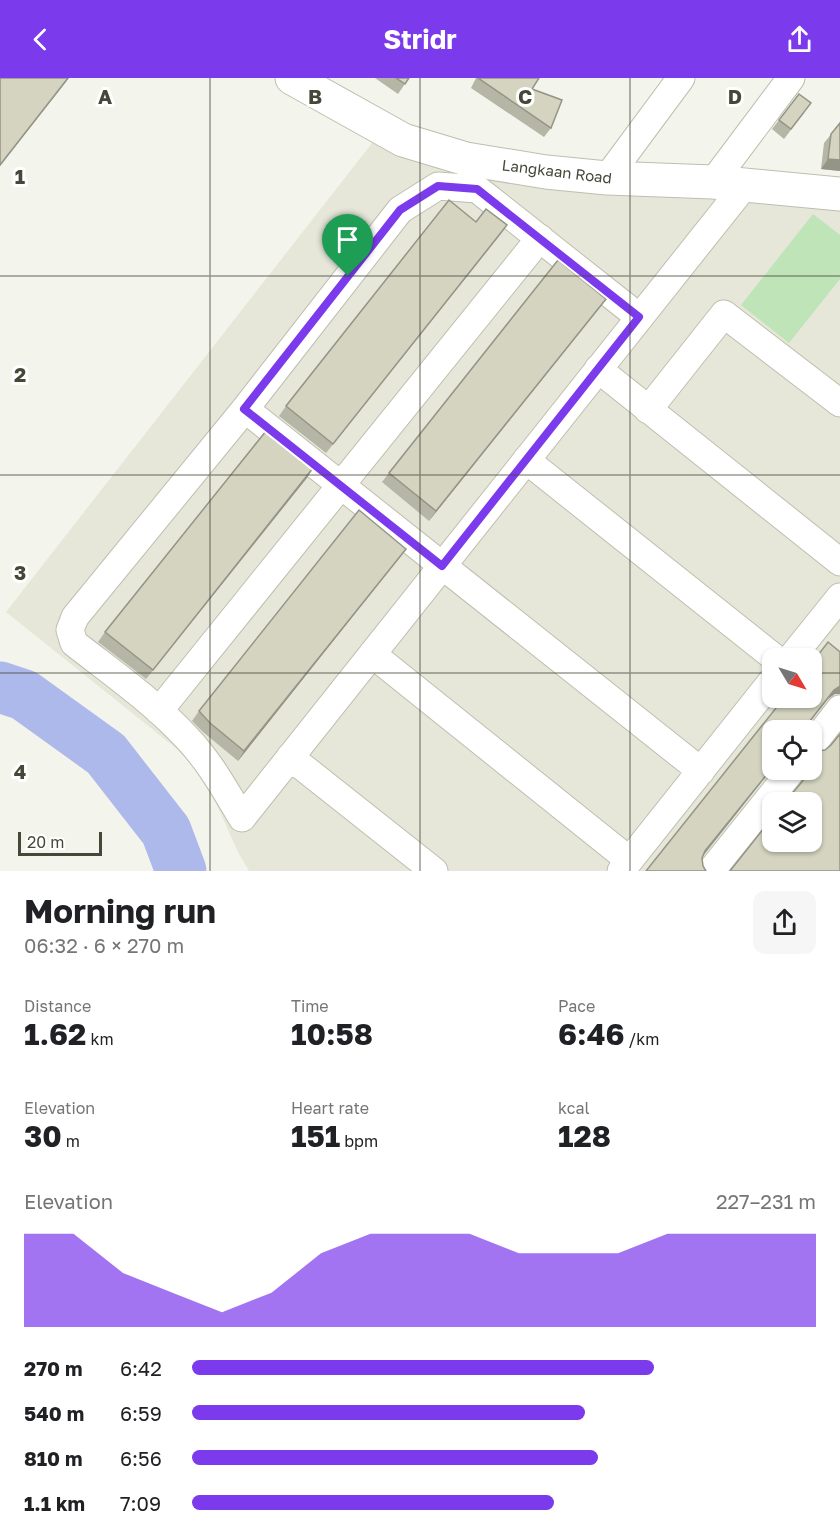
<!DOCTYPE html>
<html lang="en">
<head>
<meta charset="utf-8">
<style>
	:root { --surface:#fff; --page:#f6f6f6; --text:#202124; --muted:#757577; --accent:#7c3aed }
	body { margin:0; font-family:"Golos Text",sans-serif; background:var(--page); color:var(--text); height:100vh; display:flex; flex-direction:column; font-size:22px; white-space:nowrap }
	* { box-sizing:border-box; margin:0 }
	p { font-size:20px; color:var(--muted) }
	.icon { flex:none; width:33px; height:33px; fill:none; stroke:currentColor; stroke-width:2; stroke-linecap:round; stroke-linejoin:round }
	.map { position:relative; height:793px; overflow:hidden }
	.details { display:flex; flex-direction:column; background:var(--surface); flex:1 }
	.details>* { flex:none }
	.needle { width:39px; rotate:128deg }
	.controls { position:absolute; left:762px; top:570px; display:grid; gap:12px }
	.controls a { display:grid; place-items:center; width:60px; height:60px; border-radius:12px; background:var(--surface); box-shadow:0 2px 4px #0004; font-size:30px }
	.scale { position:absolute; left:18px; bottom:15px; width:84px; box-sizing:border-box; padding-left:6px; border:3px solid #474739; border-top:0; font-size:16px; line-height:21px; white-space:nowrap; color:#474739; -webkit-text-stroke:4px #fff; paint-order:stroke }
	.pin { position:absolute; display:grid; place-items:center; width:51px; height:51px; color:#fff; margin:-62px -26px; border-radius:50% 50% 50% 0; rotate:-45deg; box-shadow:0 0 6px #0007 }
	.pin .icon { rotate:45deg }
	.round { display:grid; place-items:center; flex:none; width:63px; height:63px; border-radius:12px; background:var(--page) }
	.headline { display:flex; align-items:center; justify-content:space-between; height:102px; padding:0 24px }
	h1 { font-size:33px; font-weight:700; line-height:45px }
	.metrics { display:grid; grid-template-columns:repeat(3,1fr); gap:9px; height:102px; padding:6px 24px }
	.metrics div { display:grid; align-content:center }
	.metrics b { font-size:30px; font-weight:700 }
	.metrics small { font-size:16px; font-weight:400 }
	.metrics p { font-size:16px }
	.chart { height:168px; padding:12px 24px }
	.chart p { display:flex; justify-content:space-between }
	.chart svg { width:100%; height:108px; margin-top:6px; fill:var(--accent); opacity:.7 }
	ul { padding:0 24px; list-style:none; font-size:20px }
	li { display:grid; grid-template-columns:96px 72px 1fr; align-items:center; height:45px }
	li i { height:15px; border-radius:8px; background:var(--accent) }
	header { display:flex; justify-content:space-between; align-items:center; height:78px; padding:0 24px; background:var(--accent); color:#fff; font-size:27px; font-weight:700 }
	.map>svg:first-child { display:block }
	.residential { fill:#e6e7d9; fill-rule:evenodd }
	.green { fill:#bee4b8 }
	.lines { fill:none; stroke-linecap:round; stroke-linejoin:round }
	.river { stroke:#adb9ea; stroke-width:51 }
	.minor-casing { stroke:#bdbfae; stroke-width:29 }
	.tertiary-casing { stroke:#bdbfae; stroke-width:35 }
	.minor { stroke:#fff; stroke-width:27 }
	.tertiary { stroke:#fff; stroke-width:33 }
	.wall { fill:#b6b6a6 }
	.shaded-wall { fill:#949487 }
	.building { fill:#d4d4c1; stroke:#949487; stroke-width:1.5 }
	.route-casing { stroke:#fff; stroke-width:12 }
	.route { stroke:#7c3aed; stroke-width:8 }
	.grid { fill:none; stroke:#474739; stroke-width:1.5; stroke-opacity:0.55 }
	.labels { text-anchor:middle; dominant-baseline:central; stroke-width:6; stroke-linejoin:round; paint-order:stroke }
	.street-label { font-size:15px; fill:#474739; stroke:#fff }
	.grid-label { font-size:20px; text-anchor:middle; font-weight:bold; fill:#474739; stroke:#fff; stroke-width:6; stroke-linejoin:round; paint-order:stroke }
</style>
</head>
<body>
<header><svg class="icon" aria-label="back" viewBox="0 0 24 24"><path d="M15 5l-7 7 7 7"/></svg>Stridr<svg class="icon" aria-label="share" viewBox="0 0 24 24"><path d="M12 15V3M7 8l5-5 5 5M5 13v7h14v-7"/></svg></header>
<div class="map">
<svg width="840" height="793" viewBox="0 0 840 793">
	<rect width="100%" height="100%" fill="#f3f4eb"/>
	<path class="residential" d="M 376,60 L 840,130 L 840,793 L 249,793 L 238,774 L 206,703 L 177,671 L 6,534 ZM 772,580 L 812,580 L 812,620 L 772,620 ZM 772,652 L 812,652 L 812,692 L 772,692 ZM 772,724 L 812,724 L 812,764 L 772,764 Z"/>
	<path class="green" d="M 813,136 L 840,157 L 840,201 L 789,265 L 741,227 Z"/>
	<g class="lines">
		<path class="river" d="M 0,609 L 24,617 L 106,676 L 166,753 L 181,793"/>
		<g class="minor-casing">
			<path id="minor" d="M 607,100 L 681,0
				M 713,104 L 791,0
				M 639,239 L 477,111 L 438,108 L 400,132 L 245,331 L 75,539 L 70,552 L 74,565 C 112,595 154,624 187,660 C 210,684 225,712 242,740 L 745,107
				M 598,291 L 840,484
				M 245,331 L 701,693
				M 648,332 L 724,236 L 840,325
				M 526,382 L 775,580
				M 372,576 L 629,782
				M 791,580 L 840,519
				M 159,633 L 540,160
				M 812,667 L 840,631
				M 290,679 L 434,793
				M 621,793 L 772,603
				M 711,793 L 792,692"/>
		</g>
		<g class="tertiary-casing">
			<path id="tertiary" d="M 292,0 L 403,62 L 466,81 L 546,94 L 607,100 L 713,104 L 840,116"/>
		</g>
		<use href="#minor" class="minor"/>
		<use href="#tertiary" class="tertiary"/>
	</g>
	<path class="wall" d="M 375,0 L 409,0 L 398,16 Z
		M 476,0 L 539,0 L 532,11 L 551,50 L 544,59 L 471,10 Z
		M 799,16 L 804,35 L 784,61 L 772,51 Z
		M 840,45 L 840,93 L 821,91 L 824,65 Z
		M 476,144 L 507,147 L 326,375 L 279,338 L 286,328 Z
		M 599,230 L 429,443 L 382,404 L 389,395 Z
		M 313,390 L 146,601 L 98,564 L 105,554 Z
		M 406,471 L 238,683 L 203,654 L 192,643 L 199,633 Z
		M 831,667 L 805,699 L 808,694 L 807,692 L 812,692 L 812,671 L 817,673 L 825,672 Z"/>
	<path class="shaded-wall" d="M 68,0 L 69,0 L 0,88 L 0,87 Z
		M 828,81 L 840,82 L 840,93 L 821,91 Z
		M 507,147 L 500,157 L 326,375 L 333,366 Z
		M 606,221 L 599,230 L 429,443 L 436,433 Z
		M 313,390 L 307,400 L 146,601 L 153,592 Z
		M 406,471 L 399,480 L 238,683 L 244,673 Z
		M 840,608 L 840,616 L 835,616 L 828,621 L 803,652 L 834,612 Z
		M 772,690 L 772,691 L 699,783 L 705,773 Z"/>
	<path class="building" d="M 0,0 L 68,0 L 0,87 Z
		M 396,0 L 409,0 L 405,6 Z
		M 478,0 L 539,0 L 532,11 L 562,22 L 551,50 Z
		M 799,16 L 811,25 L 791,51 L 779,42 Z
		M 840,45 L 840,82 L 828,81 L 831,56 Z
		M 449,122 L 476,144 L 486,131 L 507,147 L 333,366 L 286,328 Z
		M 558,182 L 606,221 L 436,433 L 389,395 Z
		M 266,353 L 313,390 L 153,592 L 105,554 Z
		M 359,432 L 406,471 L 244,673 L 210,645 L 199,633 Z
		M 828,564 L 840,574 L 840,608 L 834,612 L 806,648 L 804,652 L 772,652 L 772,690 L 705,773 L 702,780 L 703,788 L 706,793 L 646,793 L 784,620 L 812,620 L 812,585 Z
		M 840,656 L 840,793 L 730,793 L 772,740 L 772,764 L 812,764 L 812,724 L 785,724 L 812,692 L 814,684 L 812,671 L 817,673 L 825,672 L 831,667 Z"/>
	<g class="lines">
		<g class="route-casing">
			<path id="route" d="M 438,108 L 477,111 L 639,239 L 442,488 L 244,331 L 400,132 Z"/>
		</g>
		<use href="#route" class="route"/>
	</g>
	<path class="grid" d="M 210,0 L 210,793M 420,0 L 420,793M 630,0 L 630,793M 0,198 L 840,198M 0,397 L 840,397M 0,595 L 772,595M 812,595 L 840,595"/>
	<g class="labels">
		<g class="street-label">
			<text transform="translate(557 93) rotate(7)">Langkaan Road</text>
		</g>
	</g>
	<g class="grid-label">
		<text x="105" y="26">A</text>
		<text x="315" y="26">B</text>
		<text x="525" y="26">C</text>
		<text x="735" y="26">D</text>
		<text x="20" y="106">1</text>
		<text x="20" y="304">2</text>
		<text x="20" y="502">3</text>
		<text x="20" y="701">4</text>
	</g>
</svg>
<div class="controls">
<a><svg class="needle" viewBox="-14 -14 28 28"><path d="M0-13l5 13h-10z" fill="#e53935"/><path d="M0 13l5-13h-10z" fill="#757577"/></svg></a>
<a><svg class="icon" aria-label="locate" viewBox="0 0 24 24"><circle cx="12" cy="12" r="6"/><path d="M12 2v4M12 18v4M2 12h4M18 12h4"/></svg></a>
<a><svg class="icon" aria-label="layers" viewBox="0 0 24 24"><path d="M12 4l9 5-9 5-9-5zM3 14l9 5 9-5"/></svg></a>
</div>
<div class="scale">20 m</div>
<div class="pin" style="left:348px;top:198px;background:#1e9e55"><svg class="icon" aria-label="arrive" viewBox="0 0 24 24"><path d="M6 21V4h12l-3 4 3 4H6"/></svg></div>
</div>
<section class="details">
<div class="headline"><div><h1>Morning run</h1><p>06:32 · 6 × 270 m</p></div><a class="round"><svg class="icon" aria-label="share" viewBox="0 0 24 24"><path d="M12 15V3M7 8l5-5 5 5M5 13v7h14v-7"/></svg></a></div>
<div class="metrics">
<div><p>Distance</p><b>1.62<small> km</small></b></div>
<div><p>Time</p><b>10:58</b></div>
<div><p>Pace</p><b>6:46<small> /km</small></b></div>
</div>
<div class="metrics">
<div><p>Elevation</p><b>30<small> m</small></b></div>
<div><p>Heart rate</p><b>151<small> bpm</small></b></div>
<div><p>kcal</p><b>128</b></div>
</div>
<div class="chart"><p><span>Elevation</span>227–231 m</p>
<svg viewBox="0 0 160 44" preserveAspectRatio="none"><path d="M0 44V6L10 6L20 22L30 30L40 38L50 30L60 14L70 6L80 6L90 6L100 14L110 14L120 14L130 6L140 6L150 6L160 6V44z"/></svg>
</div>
<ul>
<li><b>270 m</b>6:42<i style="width:74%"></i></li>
<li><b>540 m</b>6:59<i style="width:63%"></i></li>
<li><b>810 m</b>6:56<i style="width:65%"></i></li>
<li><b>1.1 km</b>7:09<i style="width:58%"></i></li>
</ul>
</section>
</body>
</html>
